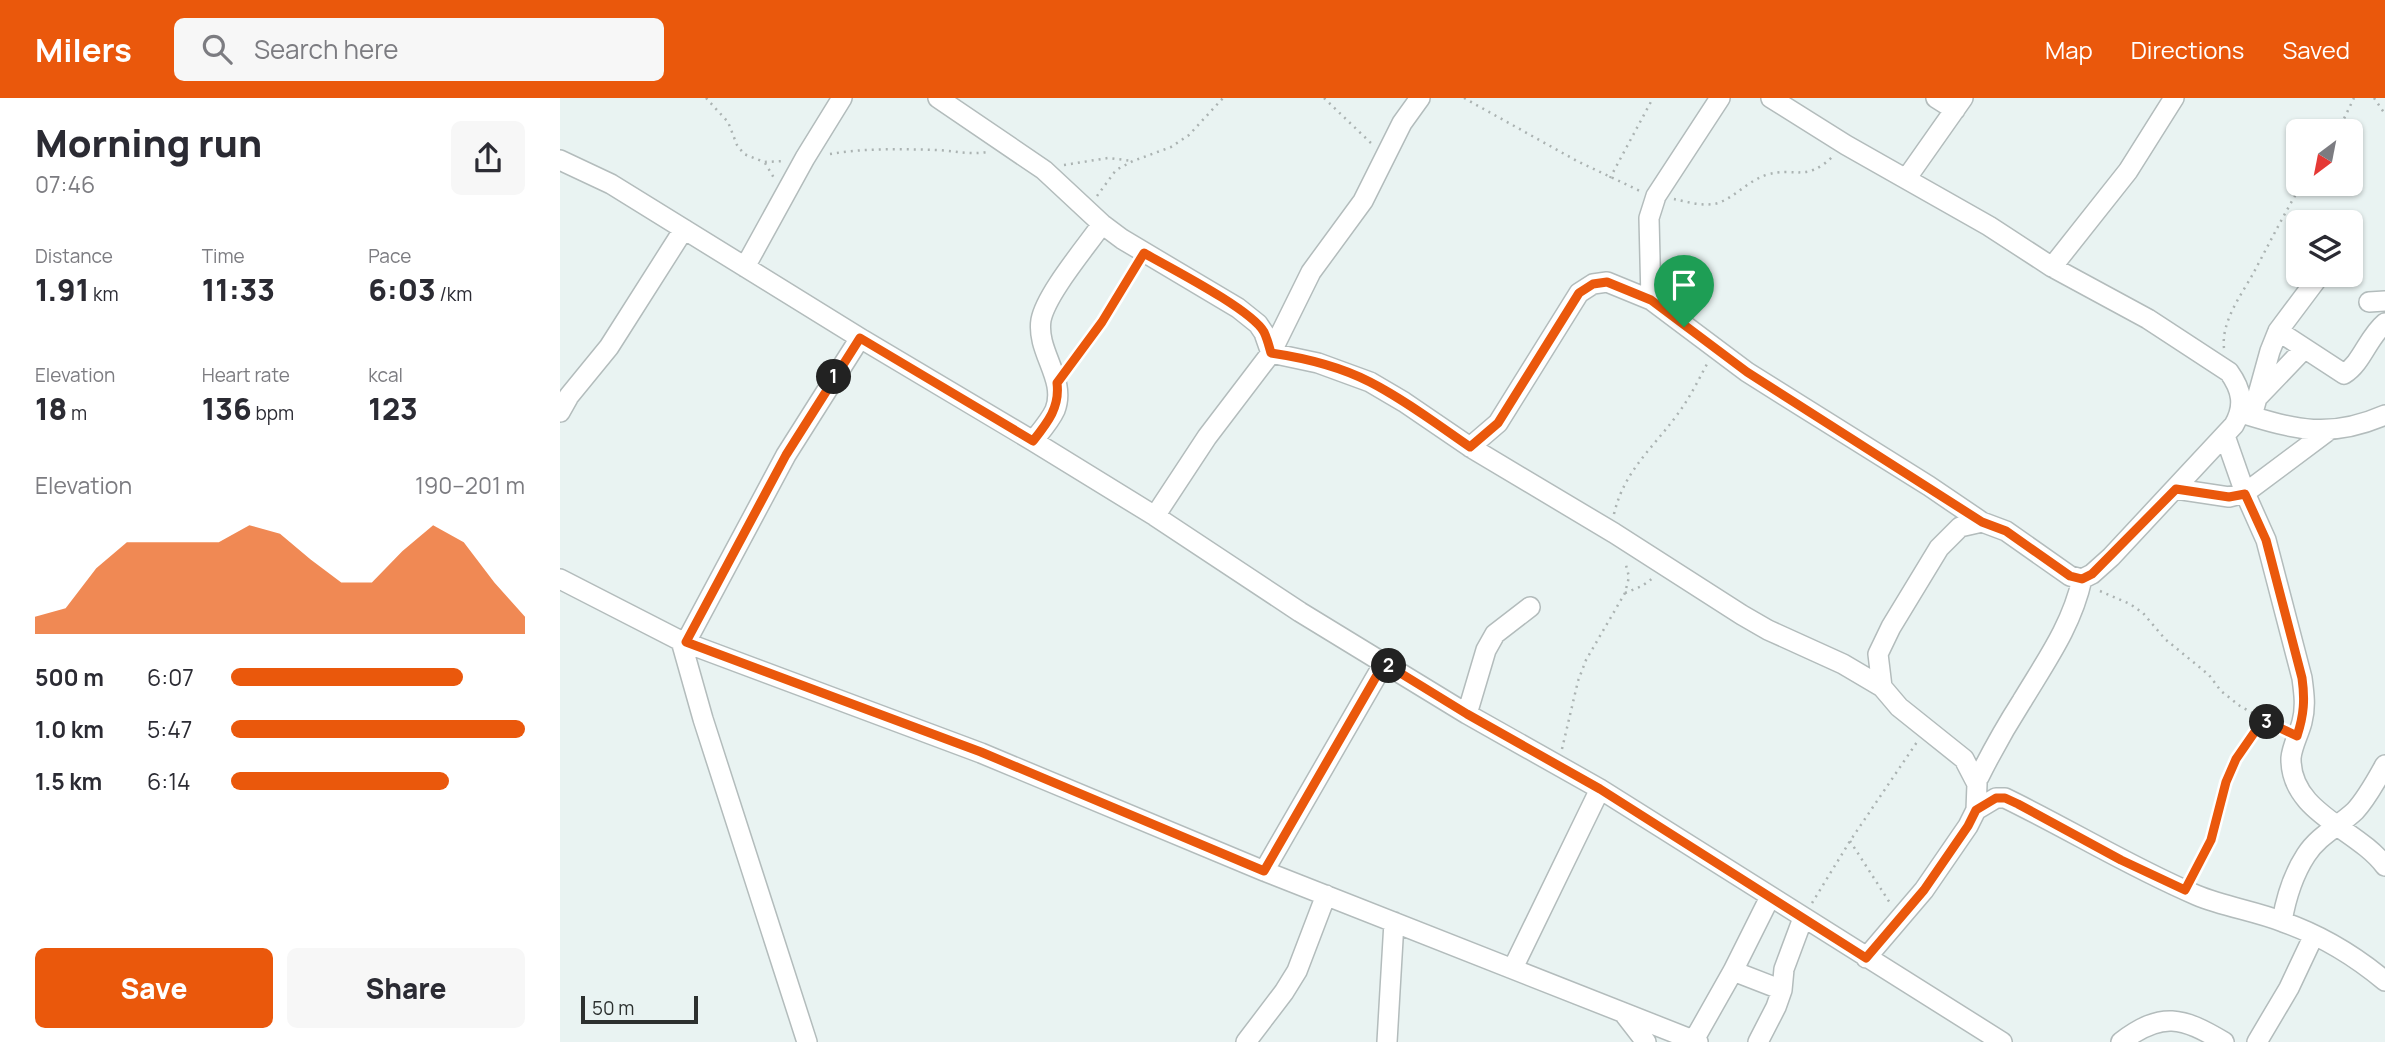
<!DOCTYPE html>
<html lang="en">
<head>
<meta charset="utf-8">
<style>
	:root { --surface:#fff; --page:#f7f7f7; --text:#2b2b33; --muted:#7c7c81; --accent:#ea580c }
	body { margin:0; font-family:Manrope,sans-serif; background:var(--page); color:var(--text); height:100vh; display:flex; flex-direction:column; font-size:26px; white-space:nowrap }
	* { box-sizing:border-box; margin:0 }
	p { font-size:23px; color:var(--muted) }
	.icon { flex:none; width:38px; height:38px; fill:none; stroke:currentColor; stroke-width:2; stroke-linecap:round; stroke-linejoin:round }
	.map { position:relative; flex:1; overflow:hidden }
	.panel { display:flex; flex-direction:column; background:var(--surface); width:560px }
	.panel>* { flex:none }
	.needle { width:46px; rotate:212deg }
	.tools { position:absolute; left:1726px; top:21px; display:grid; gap:14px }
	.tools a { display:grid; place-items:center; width:77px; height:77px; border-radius:10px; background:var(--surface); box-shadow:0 2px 5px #0004; font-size:35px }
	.scale { position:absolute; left:21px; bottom:18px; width:117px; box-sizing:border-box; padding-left:7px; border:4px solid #2c302f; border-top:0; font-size:19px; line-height:24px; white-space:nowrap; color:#2c302f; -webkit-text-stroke:5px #e9f3f2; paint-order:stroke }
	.pin { position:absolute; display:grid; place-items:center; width:60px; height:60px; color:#fff; margin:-72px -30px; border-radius:50% 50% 50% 0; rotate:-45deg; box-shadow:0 0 7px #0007 }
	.pin .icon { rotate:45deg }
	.km { position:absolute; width:35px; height:35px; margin:-18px; border-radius:50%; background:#222; color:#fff; font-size:19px; line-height:35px; text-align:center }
	.round { display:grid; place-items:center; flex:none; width:74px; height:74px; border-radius:10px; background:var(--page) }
	.overview { display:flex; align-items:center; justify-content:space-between; height:119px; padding:0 35px }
	h1 { font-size:38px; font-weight:800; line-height:52px }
	.figures { display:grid; grid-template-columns:repeat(3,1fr); gap:10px; height:119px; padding:7px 35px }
	.figures div { display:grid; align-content:center }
	.figures b { font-size:30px; font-weight:800 }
	.figures small { font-size:19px; font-weight:400 }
	.figures p { font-size:19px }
	.chart { height:196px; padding:14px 35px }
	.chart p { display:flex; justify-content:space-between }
	.chart svg { width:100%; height:126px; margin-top:7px; fill:var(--accent); opacity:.7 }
	.button { display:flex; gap:14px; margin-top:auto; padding:14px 35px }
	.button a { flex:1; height:80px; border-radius:10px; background:var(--accent); color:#fff; font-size:28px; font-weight:800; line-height:80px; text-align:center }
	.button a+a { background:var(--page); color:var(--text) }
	ul { padding:0 35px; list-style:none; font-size:23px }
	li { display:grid; grid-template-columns:112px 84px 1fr; align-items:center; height:52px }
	li i { height:18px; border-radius:9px; background:var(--accent) }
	header { display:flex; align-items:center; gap:42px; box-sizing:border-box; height:98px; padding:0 35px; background:var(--accent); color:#fff }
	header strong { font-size:33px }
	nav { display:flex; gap:38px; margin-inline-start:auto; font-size:24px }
	.search { width:490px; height:63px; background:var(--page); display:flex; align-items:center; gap:18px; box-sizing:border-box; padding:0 24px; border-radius:10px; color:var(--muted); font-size:26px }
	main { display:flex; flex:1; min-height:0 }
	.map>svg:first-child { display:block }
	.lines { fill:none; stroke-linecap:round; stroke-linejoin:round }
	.minor-casing { stroke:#b3bcbc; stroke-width:22 }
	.path { stroke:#abb3b2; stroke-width:2.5; stroke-dasharray:2 5; stroke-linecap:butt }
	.minor { stroke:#fff; stroke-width:19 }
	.route-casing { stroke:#fff; stroke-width:14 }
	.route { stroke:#ea580c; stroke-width:9 }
</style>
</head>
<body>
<header>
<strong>Milers</strong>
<div class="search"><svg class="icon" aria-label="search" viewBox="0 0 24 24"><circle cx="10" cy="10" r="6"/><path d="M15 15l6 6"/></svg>Search here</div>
<nav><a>Map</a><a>Directions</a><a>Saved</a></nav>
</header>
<main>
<section class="panel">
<div class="overview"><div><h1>Morning run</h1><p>07:46</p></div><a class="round"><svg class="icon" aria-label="share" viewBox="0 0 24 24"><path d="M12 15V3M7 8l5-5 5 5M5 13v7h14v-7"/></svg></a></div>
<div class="figures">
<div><p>Distance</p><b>1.91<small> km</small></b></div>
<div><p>Time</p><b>11:33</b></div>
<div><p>Pace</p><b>6:03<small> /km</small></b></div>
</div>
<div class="figures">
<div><p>Elevation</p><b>18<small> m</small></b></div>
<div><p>Heart rate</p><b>136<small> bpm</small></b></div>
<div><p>kcal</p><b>123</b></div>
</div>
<div class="chart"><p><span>Elevation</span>190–201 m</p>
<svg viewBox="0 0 160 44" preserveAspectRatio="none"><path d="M0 44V38L10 35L20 21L30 12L40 12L50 12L60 12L70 6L80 9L90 18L100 26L110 26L120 15L130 6L140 12L150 26L160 38V44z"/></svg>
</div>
<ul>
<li><b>500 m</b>6:07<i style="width:79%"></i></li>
<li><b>1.0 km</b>5:47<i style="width:100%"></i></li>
<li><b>1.5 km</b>6:14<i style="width:74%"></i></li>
</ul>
<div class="button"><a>Save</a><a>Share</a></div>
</section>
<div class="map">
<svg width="1825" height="944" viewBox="0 0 1825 944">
	<rect width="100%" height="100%" fill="#e9f3f2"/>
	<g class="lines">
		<g class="minor-casing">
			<path id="minor" d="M 378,0 L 484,72 L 542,126 L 562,141 L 678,210 L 698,226 L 704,235 L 711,255 L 758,265 L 810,284 L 844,304 L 910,349 L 1054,435 L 1182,517 L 1208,532 L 1283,566 L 1322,589 L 1339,609 L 1404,661 L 1417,686 L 1416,712 L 1408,728 L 1364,792 L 1306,860
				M 1211,0 L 1286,47 L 1429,128 L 1492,169 L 1588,221 L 1669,274 C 1682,292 1685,308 1674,327 L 1551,459 L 1532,476 L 1522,481 L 1510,478 L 1446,433 L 1422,424 L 1400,429 L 1379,450 L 1331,529 L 1318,556 L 1322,589
				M 1376,0 L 1395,12
				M 0,62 L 51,86 L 300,240 L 473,343 L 595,418 L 740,514 L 907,616 L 1040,691 L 1442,944
				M 1346,81 L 1403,0
				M 185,169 L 245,60 L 282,0
				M 1492,169 L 1568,73 L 1614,0
				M 1091,202 L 1089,120 L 1096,98 L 1160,0
				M 1809,204 L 1825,203
				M 1718,233 L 1784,276 C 1802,265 1808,239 1825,225
				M 1699,298 L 1744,251
				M 0,314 L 9,298 L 49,249 L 124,131
				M 1681,315 C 1736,332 1770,341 1825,317
				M 1692,318 L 1710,253 L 1718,233 L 1760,177
				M 1665,338 L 1685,395 L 1706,442 L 1742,580 C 1744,595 1746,609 1742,624 C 1739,636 1732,648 1731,660 C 1730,715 1798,731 1825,768
				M 473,343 C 481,333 490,323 495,312 C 507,281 476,254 481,222 C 486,196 526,149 542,126
				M 910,349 L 938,325 L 1019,195 L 1033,186 L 1047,184 L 1091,202 L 1187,274 L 1369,388 L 1422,424
				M 1616,391 L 1669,399 L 1685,395 L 1768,333
				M 595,418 L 647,339 L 711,255 L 751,174 L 803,103 L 842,25 L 860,0
				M 0,481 L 121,543 L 421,655 L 704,773 L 1138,944
				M 121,543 L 143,621 L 247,944
				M 126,544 L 226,357 L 300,240
				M 907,616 L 926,552 L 935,536 L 970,509
				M 1419,679 C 1432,653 1446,628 1462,603 C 1486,563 1512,527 1522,481
				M 1416,712 L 1436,700 L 1445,700 C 1509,731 1570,769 1636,797 C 1665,809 1695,813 1723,824 C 1760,837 1795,858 1825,883
				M 704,773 L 824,565
				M 1722,823 C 1726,800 1733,777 1746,757 C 1758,738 1779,728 1795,713 C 1807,700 1816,683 1825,667
				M 953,870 L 1040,691
				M 1173,873 L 1222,892
				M 1065,917 L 1086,944
				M 1134,942 L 1173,873 L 1210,799
				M 686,944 L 724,894 L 737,873 L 766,797
				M 827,944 L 834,824
				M 1198,944 L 1216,909 L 1222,892 L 1224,871 L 1243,820
				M 1561,944 C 1602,913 1622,919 1664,944
				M 1697,944 L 1729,890 L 1754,837"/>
		</g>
		<path class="path" d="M 146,0 L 168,24 L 177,47 L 184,56 L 204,64 L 225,63
			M 764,0 L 813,47
			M 904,0 L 1017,63 L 1080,93
			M 1814,0 L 1825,16
			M 1778,33 L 1794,0
			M 270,56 C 305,50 342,51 378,52 C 395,53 410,57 427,54
			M 205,65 L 214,80
			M 504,67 L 548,60 L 573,63
			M 1050,80 L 1093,0
			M 537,98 L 556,72 L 573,63 L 611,49 L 629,37 L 663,0
			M 1114,101 C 1127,104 1145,109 1158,105 C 1175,99 1188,83 1206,77 C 1235,68 1245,85 1272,59
			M 1664,250 C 1661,223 1682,196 1694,174 C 1710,144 1725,114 1742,86
			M 508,268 L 542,224 L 576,170
			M 1054,416 C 1064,373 1092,351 1117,317 C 1129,301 1138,283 1147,266
			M 1540,493 L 1570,506 L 1583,515 L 1605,541 L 1649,577 L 1661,593 L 1680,608 L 1721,631
			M 1065,495 L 1082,488 L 1093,480
			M 1002,651 L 1018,583 L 1026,562 L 1065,495 L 1069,479 L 1065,463
			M 1290,743 L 1330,805
			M 1633,777 L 1651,742 L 1666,684 L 1676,661 L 1703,622
			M 1252,805 L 1290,743 L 1357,644"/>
		<use href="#minor" class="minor"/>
	</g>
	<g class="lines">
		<g class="route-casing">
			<path id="route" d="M 584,155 C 610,170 691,211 704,234 C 707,240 709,248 711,255 C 745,260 779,268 810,284 C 845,302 878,327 910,349 L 938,325 L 1019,195 L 1033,186 L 1047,184 L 1091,202 L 1187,274 L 1422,424 L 1446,433 L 1510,478 L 1522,481 L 1532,476 L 1616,391 L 1669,399 L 1685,396 L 1706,442 L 1742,580 C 1745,601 1744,617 1737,638 L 1703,622 L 1676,661 L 1666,684 L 1651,742 L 1625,792 L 1561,762 L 1458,706 L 1445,700 L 1436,700 L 1416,712 L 1408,728 L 1364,792 L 1306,860 L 1040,691 L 907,616 L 824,565 L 704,773 L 421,654 L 126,544 L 226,357 L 300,240 L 473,343 C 488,324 500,309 497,285 L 542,224 Z"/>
		</g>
		<use href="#route" class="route"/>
	</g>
</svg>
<div class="tools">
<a><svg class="needle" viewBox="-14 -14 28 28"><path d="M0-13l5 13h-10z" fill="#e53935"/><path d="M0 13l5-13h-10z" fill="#7c7c81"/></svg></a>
<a><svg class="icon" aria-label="layers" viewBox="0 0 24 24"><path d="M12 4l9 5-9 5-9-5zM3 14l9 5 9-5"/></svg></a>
</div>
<div class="scale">50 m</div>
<div class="pin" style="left:1124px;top:229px;background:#1e9e55"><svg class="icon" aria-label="arrive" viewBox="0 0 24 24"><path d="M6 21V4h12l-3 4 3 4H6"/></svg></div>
<b class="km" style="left:274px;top:279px">1</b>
<b class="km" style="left:829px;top:568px">2</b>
<b class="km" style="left:1707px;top:624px">3</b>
</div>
</main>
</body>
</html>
